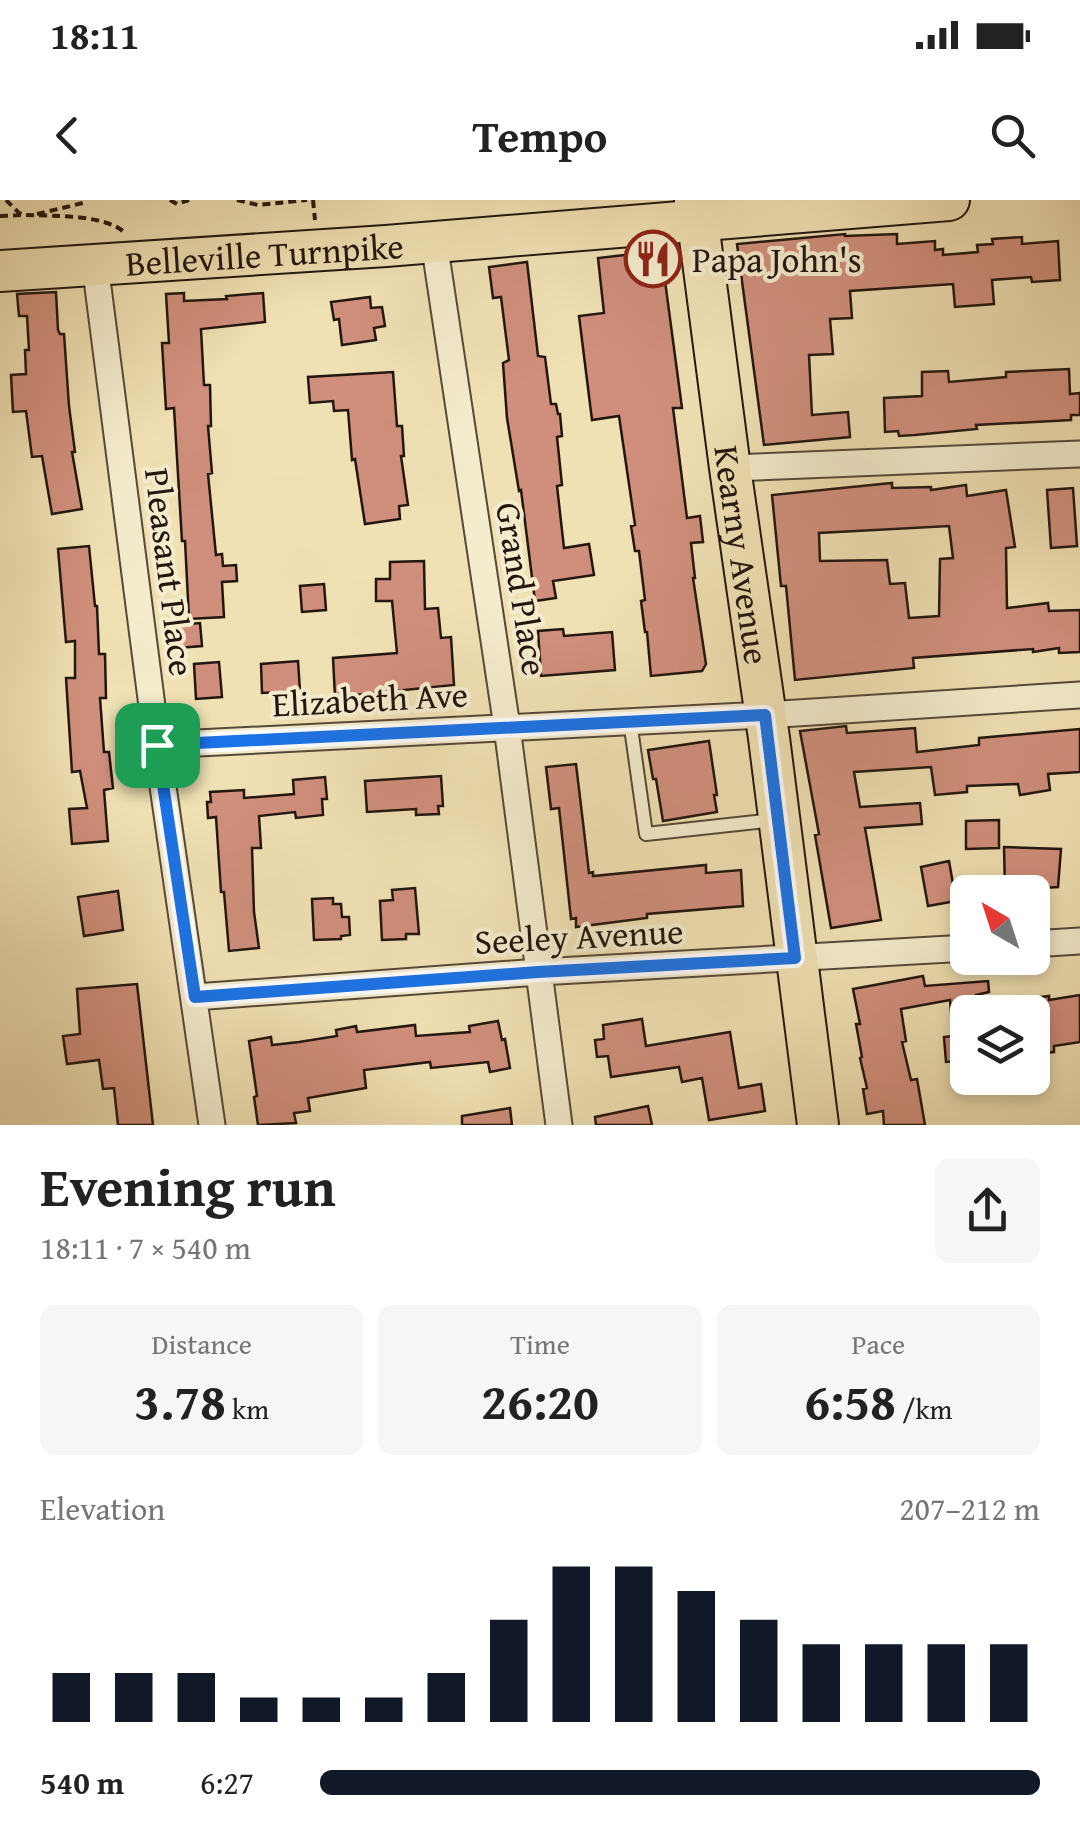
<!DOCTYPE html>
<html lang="en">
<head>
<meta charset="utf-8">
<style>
	:root { --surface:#fff; --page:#f6f6f6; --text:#222; --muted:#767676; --accent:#111827 }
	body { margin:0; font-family:"Gentium Book Plus",serif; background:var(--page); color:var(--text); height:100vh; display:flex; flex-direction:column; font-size:38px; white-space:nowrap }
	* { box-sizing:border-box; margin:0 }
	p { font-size:32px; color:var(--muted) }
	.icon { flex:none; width:55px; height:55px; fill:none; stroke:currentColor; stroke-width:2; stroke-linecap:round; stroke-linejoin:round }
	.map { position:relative; height:925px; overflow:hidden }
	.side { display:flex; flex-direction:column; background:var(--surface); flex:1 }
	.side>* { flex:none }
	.needle { width:65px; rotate:321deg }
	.tools { position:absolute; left:950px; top:675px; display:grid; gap:20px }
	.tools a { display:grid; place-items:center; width:100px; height:100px; border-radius:15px; background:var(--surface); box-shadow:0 5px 15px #0003; font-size:50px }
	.pin { position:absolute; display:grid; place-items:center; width:85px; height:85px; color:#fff; margin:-42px; border-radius:20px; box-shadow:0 5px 15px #0006 }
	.round { display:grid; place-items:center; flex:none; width:105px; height:105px; border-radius:15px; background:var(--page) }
	.head { display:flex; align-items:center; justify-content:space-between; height:170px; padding:0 40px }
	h1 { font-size:55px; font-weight:700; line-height:75px }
	.metrics { display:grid; grid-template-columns:repeat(3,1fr); gap:15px; height:170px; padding:10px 40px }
	.metrics div { display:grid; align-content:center; border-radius:15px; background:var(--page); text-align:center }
	.metrics b { font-size:50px; font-weight:700 }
	.metrics small { font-size:28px; font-weight:400 }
	.metrics p { font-size:28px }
	.chart { height:280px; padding:20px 40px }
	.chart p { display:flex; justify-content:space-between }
	.chart svg { width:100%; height:180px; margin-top:10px; stroke:var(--accent); stroke-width:6 }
	ul { padding:0 40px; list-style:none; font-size:32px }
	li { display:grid; grid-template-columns:160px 120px 1fr; align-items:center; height:75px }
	li i { height:25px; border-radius:12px; background:var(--accent) }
	.status { display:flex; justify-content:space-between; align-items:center; height:70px; padding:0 50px; background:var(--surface); direction:ltr }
	.status svg { height:28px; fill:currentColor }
	header { display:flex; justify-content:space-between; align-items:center; height:130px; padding:0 40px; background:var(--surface); font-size:45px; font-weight:700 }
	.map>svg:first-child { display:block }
	.building { fill:#d08f7c; stroke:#22160f; stroke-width:2.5; fill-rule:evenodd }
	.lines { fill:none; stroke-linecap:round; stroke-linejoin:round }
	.service-casing { stroke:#564938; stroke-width:16 }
	.minor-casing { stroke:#564938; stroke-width:29 }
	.primary-casing { stroke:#22160f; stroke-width:44 }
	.path { stroke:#22160f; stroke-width:4; stroke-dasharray:8 5; stroke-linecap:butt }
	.service { stroke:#f5ecce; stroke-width:12 }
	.minor { stroke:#f5ecce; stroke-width:25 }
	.primary { stroke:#f0e1b4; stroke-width:40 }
	.route-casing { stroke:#fff; stroke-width:20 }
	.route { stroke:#1a73e8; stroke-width:12 }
	.labels { text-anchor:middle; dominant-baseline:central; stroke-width:8; stroke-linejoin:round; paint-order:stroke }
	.street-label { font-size:35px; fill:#22160f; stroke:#f5ecce }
	.poi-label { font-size:35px; fill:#22160f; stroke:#f5ecce; text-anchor:start }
</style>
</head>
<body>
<div class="status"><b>18:11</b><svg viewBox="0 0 49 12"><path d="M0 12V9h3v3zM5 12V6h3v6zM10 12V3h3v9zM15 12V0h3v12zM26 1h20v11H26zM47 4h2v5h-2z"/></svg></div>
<header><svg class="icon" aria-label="back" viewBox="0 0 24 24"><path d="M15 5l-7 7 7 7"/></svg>Tempo<svg class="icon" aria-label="search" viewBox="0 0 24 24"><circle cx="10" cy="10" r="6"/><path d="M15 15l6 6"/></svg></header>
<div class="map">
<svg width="1080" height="925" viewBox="0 0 1080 925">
	<rect width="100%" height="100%" fill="#f0e1b4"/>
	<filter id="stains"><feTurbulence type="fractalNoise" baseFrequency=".002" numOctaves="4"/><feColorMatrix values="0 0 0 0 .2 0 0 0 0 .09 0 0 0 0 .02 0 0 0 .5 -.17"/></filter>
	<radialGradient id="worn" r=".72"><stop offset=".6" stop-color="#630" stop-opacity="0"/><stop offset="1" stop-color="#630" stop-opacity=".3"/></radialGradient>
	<path class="building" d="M 845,34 L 845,36 L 897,34 L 897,44 L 935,41 L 935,50 L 943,49 L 943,55 L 978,52 L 977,45 L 993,44 L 992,39 L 1022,37 L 1022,44 L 1058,41 L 1060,80 L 1032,82 L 1031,77 L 992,80 L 994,104 L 955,107 L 953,84 L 850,91 L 852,118 L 830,119 L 833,154 L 809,155 L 812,215 L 848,212 L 850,237 L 764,245 L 737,44 Z
		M 661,51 L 682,208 L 673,208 L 687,318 L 700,316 L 703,342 L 691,343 L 695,378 L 693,378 L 706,464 L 702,471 L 651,476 L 647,432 L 645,432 L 641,401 L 645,400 L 639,351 L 635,351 L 631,326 L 635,325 L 619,216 L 592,220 L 579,116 L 604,113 L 598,58 Z
		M 527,62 L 538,156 L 545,157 L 551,204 L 556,204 L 558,214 L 560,214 L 562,236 L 557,237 L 562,285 L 557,286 L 564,348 L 589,344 L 594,375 L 553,381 L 556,398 L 535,401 L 521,290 L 519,291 L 507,218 L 503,163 L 509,160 L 501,97 L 493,98 L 489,67 Z
		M 56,92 L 58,130 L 60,134 L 64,134 L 69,206 L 75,252 L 72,252 L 82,309 L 52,314 L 42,256 L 32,257 L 26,211 L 13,212 L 11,175 L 26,174 L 25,150 L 29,150 L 27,116 L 19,116 L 17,94 Z
		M 184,93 L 184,101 L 227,99 L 226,96 L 263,93 L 265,122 L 201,129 L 204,185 L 210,185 L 211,226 L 208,226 L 212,273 L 208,274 L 216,355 L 222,354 L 223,366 L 236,365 L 237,381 L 222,382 L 224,417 L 189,419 L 185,341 L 182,341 L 174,208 L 166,209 L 162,143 L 169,143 L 166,94 Z
		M 370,97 L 371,108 L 382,107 L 385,126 L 374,128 L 376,140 L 342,145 L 339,119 L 334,120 L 331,102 Z
		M 1069,169 L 1070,194 L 1080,193 L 1080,215 L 1071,215 L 1071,220 L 976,225 L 977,229 L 915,235 L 899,236 L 898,231 L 885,232 L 884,198 L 922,196 L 922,172 L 948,171 L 949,182 L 1006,177 L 1006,172 Z
		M 393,172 L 397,226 L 402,226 L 404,256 L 401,256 L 408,305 L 399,306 L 400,319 L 365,324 L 355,259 L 352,260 L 348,210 L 334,211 L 333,201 L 310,203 L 308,177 Z
		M 892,283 L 892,288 L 931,287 L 931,290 L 966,285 L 967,296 L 1006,290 L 1015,347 L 1006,348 L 1007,408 L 1048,403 L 1049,411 L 1080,410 L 1080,452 L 1059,453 L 1059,448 L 1033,452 L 1033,449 L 913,458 L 914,468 L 795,480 L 786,386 L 781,386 L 772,295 ZM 949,326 L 953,358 L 940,359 L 939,416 L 909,418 L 905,383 L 890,384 L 887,360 L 820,361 L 819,333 Z
		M 1073,288 L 1077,346 L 1051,348 L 1047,290 Z
		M 89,346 L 95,406 L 97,406 L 99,454 L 105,454 L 106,498 L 100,498 L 104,552 L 109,552 L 113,588 L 104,590 L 108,641 L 72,644 L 69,609 L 87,608 L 80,571 L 72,572 L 66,478 L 75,478 L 75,441 L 66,442 L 58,349 Z
		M 424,361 L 425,409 L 438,408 L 441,438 L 451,437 L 454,485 L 335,497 L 333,458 L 397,453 L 392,401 L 376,401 L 376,379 L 390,379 L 390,362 Z
		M 324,384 L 326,410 L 302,412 L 300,386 Z
		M 200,423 L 202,446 L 178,448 L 176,425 Z
		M 563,429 L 564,436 L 612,432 L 615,470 L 541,476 L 538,431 Z
		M 298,461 L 300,491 L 262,493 L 261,464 Z
		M 219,462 L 222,497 L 196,499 L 194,464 Z
		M 846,526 L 847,533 L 915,528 L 917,552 L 979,545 L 979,538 L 1080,529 L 1080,572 L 1048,574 L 1050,590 L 1020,595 L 1018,584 L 967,586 L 967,592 L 935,595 L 931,567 L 854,572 L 860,607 L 920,603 L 922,624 L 865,628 L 881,720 L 831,728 L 815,635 L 819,634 L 800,531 Z
		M 709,541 L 717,595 L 714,595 L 717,612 L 663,621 L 656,579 L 653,579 L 648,550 Z
		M 576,564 L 589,673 L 593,672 L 593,676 L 706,665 L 706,673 L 741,670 L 743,706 L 647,714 L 647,718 L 576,727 L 576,718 L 571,719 L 559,608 L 551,609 L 546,567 Z
		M 441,576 L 443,606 L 438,606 L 439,614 L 416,615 L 416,609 L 367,612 L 365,581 Z
		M 325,577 L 327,599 L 322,599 L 323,615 L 296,618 L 295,612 L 259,616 L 261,648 L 252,648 L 254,712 L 259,748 L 229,751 L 224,692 L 221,692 L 216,617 L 208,618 L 207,602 L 211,602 L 210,592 L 244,590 L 244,598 L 294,594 L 293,580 Z
		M 999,620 L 999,648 L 966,649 L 966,621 Z
		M 1004,647 L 1061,649 L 1058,687 L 1005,690 Z
		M 949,661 L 956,701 L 928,706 L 921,667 Z
		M 415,688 L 419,734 L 406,734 L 406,739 L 382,740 L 380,701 L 393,700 L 392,690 Z
		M 118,691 L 123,730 L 84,736 L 78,697 Z
		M 333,698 L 333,704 L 341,704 L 342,717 L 349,717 L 350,735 L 341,736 L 341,739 L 314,740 L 312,699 Z
		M 923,776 L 925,786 L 988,781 L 989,792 L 976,795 L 978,812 L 968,812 L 967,860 L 946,862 L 944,837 L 953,836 L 950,800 L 901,809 L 906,841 L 902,842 L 911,880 L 917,879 L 925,925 L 884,925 L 883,911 L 867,914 L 863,889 L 867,888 L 860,858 L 862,857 L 856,824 L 860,824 L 853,789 Z
		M 137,784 L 153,925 L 118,925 L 114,888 L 103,889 L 99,860 L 67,864 L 63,836 L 80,834 L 77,789 Z
		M 1080,795 L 1080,842 L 1054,846 L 1054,852 L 1032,854 L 1032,798 L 1049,796 L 1049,800 Z
		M 642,819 L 646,846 L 730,832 L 739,888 L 761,884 L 765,911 L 709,920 L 702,878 L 682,882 L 679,867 L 611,877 L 608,856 L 597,857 L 595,840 L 604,839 L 603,825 Z
		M 498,821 L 502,840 L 505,839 L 510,868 L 490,872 L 488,862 L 431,868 L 430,862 L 364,870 L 366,888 L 308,898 L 310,911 L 294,913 L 296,923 L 258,925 L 254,897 L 257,896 L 249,841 L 271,837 L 272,845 L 299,842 L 337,836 L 336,830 L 356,826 L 357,832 L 415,825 L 416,836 L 470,832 L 469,826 Z
		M 648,906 L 652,925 L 596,925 L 595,917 Z
		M 510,908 L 512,925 L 462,925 L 462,916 Z"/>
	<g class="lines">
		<g class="service-casing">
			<path id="service" d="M 630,521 L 646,634 L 774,620"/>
		</g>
		<g class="minor-casing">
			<path id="minor" d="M 434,42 L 507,527 L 559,925
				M 95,64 L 157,545 L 212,925
				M 730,268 L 1080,254
				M 157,545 L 765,515 L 1080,495
				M 1032,744 L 1080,741
				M 195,797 L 539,772 L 968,748"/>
		</g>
		<g class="primary-casing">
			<g id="primary">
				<path id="s1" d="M 695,0 L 730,268 L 769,538 L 818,925"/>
				<path id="s2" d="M 0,71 L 386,46 L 949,0"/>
			</g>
		</g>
		<path class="path" d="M 6,0 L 19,13 L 24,15 C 51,16 108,14 126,34
			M 170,0 L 177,4 L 189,0
			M 237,0 L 258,5 L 307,0
			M 313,0 L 315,20
			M 37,14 L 83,3 L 82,0
			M 0,16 L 22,15"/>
		<use href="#service" class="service"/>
		<use href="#minor" class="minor"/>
		<use href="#primary" class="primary"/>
	</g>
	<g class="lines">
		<g class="route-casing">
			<path id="route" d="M 765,515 L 795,758 L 538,772 L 195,797 L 157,545 Z"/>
		</g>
		<use href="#route" class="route"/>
	</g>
	<defs>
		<g id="restaurant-ring" transform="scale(2.875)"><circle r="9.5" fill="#f5ecce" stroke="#8f2418" stroke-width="1.5"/><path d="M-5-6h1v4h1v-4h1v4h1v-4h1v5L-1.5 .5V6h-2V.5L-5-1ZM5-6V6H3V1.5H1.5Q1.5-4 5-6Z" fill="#8f2418"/></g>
	</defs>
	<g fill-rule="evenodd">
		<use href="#restaurant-ring" x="653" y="59"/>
	</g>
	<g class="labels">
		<g class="street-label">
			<text stroke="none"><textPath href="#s2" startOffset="265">Belleville Turnpike</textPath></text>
			<text stroke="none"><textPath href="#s1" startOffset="358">Kearny Avenue</textPath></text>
			<text transform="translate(170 372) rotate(83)">Pleasant Place</text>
			<text transform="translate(522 389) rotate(81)">Grand Place</text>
			<text transform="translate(370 499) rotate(-3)">Elizabeth Ave</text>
			<text transform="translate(579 736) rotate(-3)">Seeley Avenue</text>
		</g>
		<g class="poi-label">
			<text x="692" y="59">Papa John's</text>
		</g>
	</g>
	<rect width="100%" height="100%" filter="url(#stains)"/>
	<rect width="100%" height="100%" fill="url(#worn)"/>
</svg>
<div class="tools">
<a><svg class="needle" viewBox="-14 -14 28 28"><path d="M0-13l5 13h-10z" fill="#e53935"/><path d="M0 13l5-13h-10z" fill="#767676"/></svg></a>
<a><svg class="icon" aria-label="layers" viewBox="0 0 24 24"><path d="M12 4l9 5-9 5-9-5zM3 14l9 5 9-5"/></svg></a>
</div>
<div class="pin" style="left:157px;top:545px;background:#1e9e55"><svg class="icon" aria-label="arrive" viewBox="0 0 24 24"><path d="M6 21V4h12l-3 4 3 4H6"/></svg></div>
</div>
<section class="side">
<div class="head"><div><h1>Evening run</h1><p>18:11 · 7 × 540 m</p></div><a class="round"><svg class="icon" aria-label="share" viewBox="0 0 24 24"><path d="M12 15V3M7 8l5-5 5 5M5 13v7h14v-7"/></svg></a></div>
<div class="metrics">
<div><p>Distance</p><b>3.78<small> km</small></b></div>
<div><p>Time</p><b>26:20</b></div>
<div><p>Pace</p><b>6:58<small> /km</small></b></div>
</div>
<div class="chart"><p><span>Elevation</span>207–212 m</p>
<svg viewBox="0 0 160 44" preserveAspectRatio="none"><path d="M5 44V32M15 44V32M25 44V32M35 44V38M45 44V38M55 44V38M65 44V32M75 44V19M85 44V6M95 44V6M105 44V12M115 44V19M125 44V25M135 44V25M145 44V25M155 44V25"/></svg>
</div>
<ul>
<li><b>540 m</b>6:27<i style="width:100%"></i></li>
</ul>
</section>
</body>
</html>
